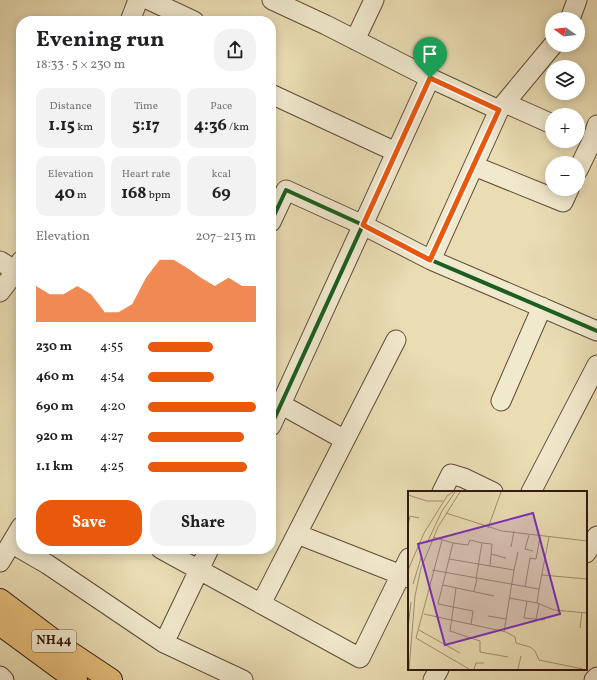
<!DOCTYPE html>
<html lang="en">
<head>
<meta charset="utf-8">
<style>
	:root { --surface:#fff; --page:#f2f2f2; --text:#202124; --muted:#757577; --accent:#ea580c }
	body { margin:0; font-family:Vollkorn,serif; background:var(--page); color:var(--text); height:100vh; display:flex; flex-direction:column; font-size:15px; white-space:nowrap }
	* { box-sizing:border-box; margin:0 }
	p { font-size:13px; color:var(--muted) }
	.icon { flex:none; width:22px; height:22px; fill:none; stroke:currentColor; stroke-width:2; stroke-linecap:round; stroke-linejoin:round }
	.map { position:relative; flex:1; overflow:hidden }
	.panel { position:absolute; left:16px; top:16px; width:260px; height:538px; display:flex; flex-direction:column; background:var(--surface); border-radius:16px; box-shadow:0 2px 10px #0003 }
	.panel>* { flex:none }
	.needle { width:26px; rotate:285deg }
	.fabs { position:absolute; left:545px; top:12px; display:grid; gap:8px }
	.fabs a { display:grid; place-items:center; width:40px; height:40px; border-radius:50%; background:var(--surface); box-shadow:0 2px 10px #0003; font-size:20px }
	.pin { position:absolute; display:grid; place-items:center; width:34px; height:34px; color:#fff; margin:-41px -17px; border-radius:50% 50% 50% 0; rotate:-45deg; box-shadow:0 0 4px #0007 }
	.pin .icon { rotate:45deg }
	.round { display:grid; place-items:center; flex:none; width:42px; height:42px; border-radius:16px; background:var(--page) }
	.headline { display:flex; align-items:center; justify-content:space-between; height:68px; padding:0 20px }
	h1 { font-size:22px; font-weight:700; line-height:30px }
	.metrics { display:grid; grid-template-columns:repeat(3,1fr); gap:6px; height:68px; padding:4px 20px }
	.metrics div { display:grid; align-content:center; border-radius:10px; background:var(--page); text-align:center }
	.metrics b { font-size:17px; font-weight:700 }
	.metrics small { font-size:11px; font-weight:400 }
	.metrics p { font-size:11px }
	.chart { height:112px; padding:8px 20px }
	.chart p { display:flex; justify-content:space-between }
	.chart svg { width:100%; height:72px; margin-top:4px; fill:var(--accent); opacity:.7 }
	.button { display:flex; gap:8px; margin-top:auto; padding:8px 20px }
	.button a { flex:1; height:46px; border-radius:16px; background:var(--accent); color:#fff; font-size:16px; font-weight:700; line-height:46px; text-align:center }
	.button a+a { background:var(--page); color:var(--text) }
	ul { padding:0 20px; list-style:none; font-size:13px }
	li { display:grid; grid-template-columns:64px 48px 1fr; align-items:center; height:30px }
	li i { height:10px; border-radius:5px; background:var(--accent) }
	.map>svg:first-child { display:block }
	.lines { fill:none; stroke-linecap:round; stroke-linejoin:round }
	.minor-casing { stroke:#5f4a36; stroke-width:21 }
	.highway-casing { stroke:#31190c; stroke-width:24 }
	.minor { stroke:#f1e9ce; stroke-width:19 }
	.highway { stroke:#e5be7a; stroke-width:22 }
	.cycleway-casing { stroke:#f1e9ce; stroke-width:6 }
	.cycleway { stroke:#1b5e20; stroke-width:4 }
	.route-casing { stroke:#fff; stroke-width:8 }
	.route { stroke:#ea580c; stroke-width:5 }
	.labels { text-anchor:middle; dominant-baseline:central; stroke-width:3; stroke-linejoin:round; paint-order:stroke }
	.shield { fill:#f1e9ce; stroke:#6b5746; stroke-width:1 }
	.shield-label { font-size:13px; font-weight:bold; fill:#31190c }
	.inset-road { fill:none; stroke:#a08f71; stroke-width:1 }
	.view { fill:#7b2cbf; fill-opacity:0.15; stroke:#7b2cbf; stroke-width:2 }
	.inset-edge { fill:none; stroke:#31190c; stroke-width:2 }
</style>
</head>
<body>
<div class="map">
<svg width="597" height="680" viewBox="0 0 597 680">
	<rect width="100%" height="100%" fill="#eaddb4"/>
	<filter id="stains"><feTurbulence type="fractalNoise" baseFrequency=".005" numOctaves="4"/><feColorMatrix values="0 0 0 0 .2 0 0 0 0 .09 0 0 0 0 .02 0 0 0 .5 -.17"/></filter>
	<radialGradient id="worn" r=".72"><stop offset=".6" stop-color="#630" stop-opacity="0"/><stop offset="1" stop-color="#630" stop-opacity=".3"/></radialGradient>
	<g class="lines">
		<g class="minor-casing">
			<path id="minor" d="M 149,0 L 194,21
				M 272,0 L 326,25 L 430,78
				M 570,19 L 577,0
				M 130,21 L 138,0
				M 355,40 L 374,0
				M 271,94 L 396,152
				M 505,103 L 552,124
				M 474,166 L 563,202 L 569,189
				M 578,170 L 592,141 L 597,125
				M 271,222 L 286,190 L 363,225 L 431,260 L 597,331
				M 431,260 L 499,110 L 553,45
				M 0,261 L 16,271
				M 0,292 L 16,271 L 21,261
				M 501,401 L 542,307
				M 282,405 L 345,440
				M 271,426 L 430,78 L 499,110
				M 442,492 L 451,474 L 464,478 L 493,492
				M 531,492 L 597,365
				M 297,534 L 409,578
				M 21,549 L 47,564 L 164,643 L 243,680
				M 161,549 L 360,658 L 409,558
				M 586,553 L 597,536
				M 0,562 L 21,527
				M 261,604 L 396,340
				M 164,643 L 209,549
				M 0,676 L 4,680
				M 433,680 L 439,669
				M 594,680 L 597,677"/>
		</g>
		<g class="highway-casing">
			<path id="highway" d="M 0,600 L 69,652 L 111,680
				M 0,624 L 76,680"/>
		</g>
		<use href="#minor" class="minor"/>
		<use href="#highway" class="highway"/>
		<g class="cycleway-casing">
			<path id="cycleway" d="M 271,222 L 286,190 L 363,225 L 431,260 L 597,331
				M 271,426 L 430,78 L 499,110"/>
		</g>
		<use href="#cycleway" class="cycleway"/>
	</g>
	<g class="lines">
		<g class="route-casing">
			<path id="route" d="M 430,78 L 499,110 L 430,260 L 363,225 Z"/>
		</g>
		<use href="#route" class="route"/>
	</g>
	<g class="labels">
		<rect class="shield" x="32" y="630" width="44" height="22" rx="3"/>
		<g class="shield-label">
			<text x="54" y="641">NH44</text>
		</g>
	</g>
	<g transform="translate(408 491)">
		<rect width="179" height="179" fill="#eaddb4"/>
		<path class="inset-road" d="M 0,4 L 19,10 L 35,10M 38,22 L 94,40 L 179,50M 0,34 L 2,25 L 11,27M 80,37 L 93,1M 121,44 L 117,58 L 125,60M 25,46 L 45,52M 34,49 L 8,147 L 61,178M 19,52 L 34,20 L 47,1M 74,52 L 84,53 L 82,75M 103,56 L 106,40M 83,63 L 98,67M 41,68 L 106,79 L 96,141M 0,79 L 16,42 L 39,5 L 45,1M 24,79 L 131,98 L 129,112M 106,79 L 110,61M 134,84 L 179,88M 5,93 L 13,67M 35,94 L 86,105M 117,96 L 122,67 L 128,68 L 132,46M 48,97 L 42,140 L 72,150 L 72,161 L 100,166M 131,98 L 141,46M 66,100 L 69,88M 101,107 L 129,112 L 146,119 L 179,122M 119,110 L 116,127 L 137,129M 16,123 L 98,141 L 107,146 L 108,152 L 122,156 L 127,160 L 131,169 L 175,178M 80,125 L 98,128M 128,129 L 131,112M 63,134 L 65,120 L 30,113 L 45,52 L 60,54 L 62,49 L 74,52 L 68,88M 172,137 L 174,121M 0,138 L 3,111M 11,139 L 52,162M 1,178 L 7,105 L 13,77 L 30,36 L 52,1M 66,178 L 68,172 L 76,172M 110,178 L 113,165"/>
		<path class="view" d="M 125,22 L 152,123 L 37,154 L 10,53 Z"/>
		<rect width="179" height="179" class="inset-edge"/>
	</g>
	<rect width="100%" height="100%" filter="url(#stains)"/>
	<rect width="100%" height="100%" fill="url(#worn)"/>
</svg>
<div class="fabs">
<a><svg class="needle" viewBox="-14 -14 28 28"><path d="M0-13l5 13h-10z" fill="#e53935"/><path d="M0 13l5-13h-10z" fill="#757577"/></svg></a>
<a><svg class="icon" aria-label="layers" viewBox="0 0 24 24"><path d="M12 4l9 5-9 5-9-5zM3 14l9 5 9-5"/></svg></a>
<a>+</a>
<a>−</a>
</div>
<div class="pin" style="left:430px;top:78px;background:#1e9e55"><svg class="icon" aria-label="arrive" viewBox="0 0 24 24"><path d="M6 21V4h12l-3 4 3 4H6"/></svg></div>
<section class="panel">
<div class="headline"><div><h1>Evening run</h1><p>18:33 · 5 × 230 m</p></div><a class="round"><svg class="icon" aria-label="share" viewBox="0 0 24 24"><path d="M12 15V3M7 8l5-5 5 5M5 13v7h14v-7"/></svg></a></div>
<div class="metrics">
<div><p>Distance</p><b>1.15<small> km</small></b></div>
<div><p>Time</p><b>5:17</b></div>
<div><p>Pace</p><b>4:36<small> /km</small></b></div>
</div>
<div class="metrics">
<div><p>Elevation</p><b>40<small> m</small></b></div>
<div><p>Heart rate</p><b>168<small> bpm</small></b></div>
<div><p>kcal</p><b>69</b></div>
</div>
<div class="chart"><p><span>Elevation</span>207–213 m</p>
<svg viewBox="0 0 160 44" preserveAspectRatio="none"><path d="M0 44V22L10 27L20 27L30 22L40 27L50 38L60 38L70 33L80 17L90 6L100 6L110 11L120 17L130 22L140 17L150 22L160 22V44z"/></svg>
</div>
<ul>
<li><b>230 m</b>4:55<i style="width:60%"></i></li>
<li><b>460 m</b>4:54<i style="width:61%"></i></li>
<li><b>690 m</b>4:20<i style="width:100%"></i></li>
<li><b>920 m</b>4:27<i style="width:89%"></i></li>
<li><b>1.1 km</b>4:25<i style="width:92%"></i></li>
</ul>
<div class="button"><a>Save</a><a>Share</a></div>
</section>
</div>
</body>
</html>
